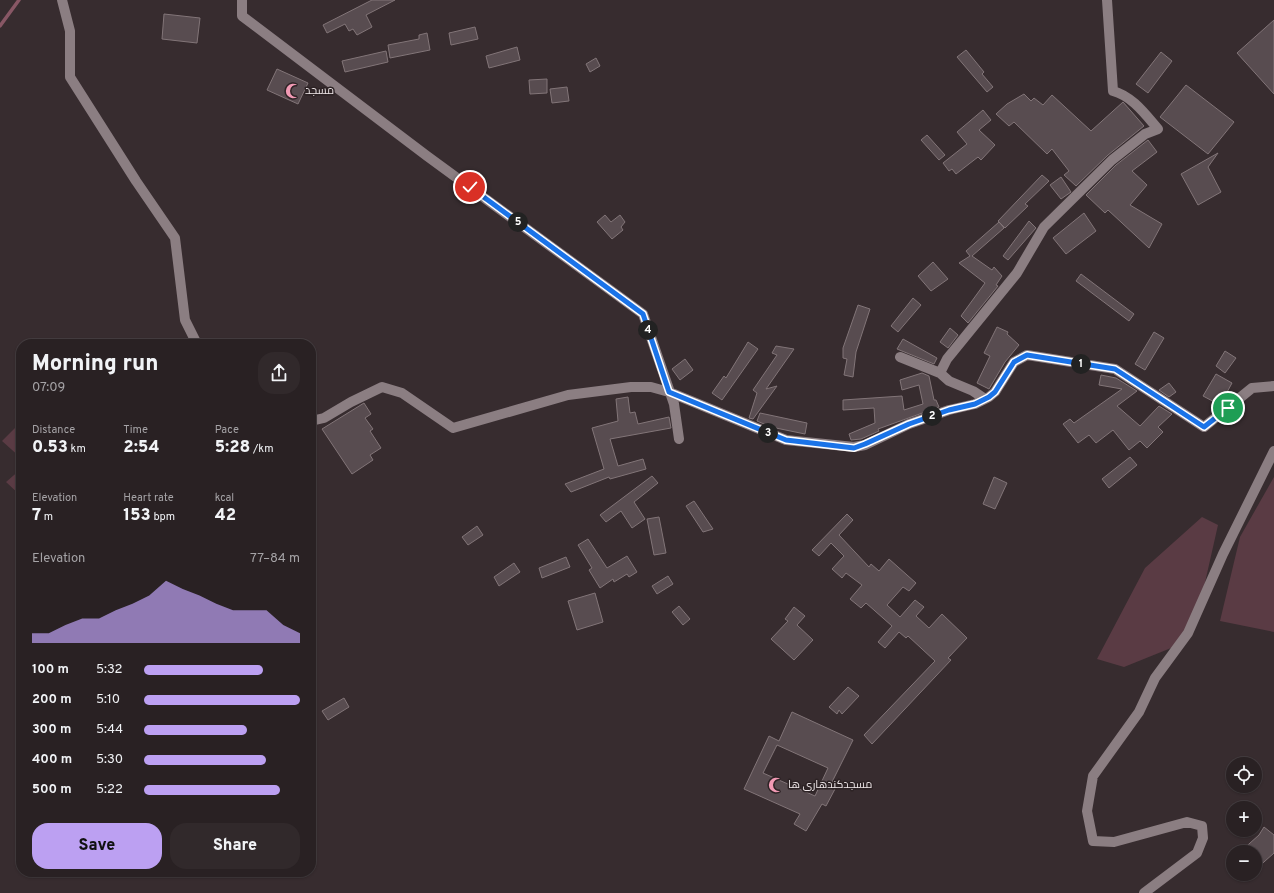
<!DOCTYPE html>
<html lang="en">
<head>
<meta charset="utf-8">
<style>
	:root { --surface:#292123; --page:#31292b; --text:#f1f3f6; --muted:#a5a3a6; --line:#453e41; --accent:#bca0f2 }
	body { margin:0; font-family:Overpass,Cairo,sans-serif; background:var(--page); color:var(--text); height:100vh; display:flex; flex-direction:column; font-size:15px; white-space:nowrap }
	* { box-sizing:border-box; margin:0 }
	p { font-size:13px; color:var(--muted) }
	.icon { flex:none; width:22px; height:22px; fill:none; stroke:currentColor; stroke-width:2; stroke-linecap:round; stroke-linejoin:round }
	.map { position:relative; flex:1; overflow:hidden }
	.sheet { position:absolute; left:16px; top:339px; width:300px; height:538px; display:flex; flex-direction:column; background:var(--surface); border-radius:16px; box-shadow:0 1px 3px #0004,0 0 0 1px var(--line) }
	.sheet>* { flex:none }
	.fabs { position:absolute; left:1226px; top:757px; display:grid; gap:8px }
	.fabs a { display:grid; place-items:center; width:36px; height:36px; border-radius:50%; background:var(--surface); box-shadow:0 1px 3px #0004,0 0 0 1px var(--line); font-size:20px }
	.pin { position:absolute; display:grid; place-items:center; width:34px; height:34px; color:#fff; margin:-17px; border:2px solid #fff; border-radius:50%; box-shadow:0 1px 4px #0007 }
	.km { position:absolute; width:20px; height:20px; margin:-10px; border-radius:50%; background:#222; color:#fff; font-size:11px; line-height:20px; text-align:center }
	.round { display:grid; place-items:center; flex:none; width:42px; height:42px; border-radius:16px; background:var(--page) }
	.headline { display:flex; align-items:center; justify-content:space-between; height:68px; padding:0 16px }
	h1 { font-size:22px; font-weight:800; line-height:30px }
	.metrics { display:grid; grid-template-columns:repeat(3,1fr); gap:6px; height:68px; padding:4px 16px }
	.metrics div { display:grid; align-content:center }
	.metrics b { font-size:17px; font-weight:800 }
	.metrics small { font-size:11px; font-weight:400 }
	.metrics p { font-size:11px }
	.chart { height:112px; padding:8px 16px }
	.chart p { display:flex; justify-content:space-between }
	.chart svg { width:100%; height:72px; margin-top:4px; fill:var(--accent); opacity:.7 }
	.action { display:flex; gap:8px; margin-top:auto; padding:8px 16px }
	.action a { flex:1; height:46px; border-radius:16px; background:var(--accent); color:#111; font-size:16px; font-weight:800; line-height:46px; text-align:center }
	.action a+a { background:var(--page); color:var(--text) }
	ul { padding:0 16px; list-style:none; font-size:13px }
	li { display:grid; grid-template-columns:64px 48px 1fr; align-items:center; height:30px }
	li i { height:10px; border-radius:5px; background:var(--accent) }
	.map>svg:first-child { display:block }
	.green { fill:#5a3b44 }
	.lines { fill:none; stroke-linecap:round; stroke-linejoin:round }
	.stream { stroke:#885765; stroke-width:3.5 }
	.building { fill:#584c50; stroke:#827578; fill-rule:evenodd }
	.minor { stroke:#8b7e82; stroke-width:10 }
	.route-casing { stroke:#fff; stroke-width:8 }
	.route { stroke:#1a73e8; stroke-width:5 }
	.labels { text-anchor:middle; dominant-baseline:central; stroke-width:3; stroke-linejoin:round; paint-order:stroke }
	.poi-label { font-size:11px; fill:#f0e8ea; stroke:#2d2325; text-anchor:start }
</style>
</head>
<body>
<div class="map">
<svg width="1274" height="893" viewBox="0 0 1274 893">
	<rect width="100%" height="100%" fill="#372c2f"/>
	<path class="green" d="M 21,422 L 21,458 L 2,441 Z
		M 21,469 L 21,496 L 6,482 Z
		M 1274,477 L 1274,632 L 1220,621 L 1240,537 Z
		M 1202,517 L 1218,525 L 1199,609 L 1181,644 L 1124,667 L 1097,659 L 1145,568 Z"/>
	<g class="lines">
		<path class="stream" d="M 0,26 L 19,0"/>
	</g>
	<path class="building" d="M 372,0 L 395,0 L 366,15 L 372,27 L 357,35 L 353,29 L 349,31 L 345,24 L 327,33 L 323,25 Z
		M 164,14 L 200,18 L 197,43 L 162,39 Z
		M 1274,20 L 1274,94 L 1237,53 Z
		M 475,27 L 478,39 L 451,45 L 449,33 Z
		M 427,33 L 430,50 L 390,58 L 388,45 L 419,39 L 419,35 Z
		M 517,47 L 520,60 L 489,68 L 486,56 Z
		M 966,50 L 984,72 L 982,74 L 993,87 L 987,92 L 957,57 Z
		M 386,51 L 388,62 L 345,72 L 342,61 Z
		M 1161,52 L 1172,61 L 1148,93 L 1136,84 Z
		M 596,58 L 600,66 L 590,72 L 586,64 Z
		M 277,69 L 308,83 L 298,104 L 267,90 Z
		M 547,79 L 547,93 L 530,94 L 529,80 Z
		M 1186,85 L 1234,122 L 1208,154 L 1160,117 Z
		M 567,87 L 569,101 L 552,103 L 550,89 Z
		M 1024,94 L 1031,101 L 1034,98 L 1043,105 L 1052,95 L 1091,131 L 1123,102 L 1144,126 L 1108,155 L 1076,186 L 1064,175 L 1069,171 L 1052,149 L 1047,154 L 1014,122 L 1009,126 L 996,114 L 1007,104 Z
		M 983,110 L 991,120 L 979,130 L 995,145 L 981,160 L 978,157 L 956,174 L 952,169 L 949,171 L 943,163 L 967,144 L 957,132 Z
		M 927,135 L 945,155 L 939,160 L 921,140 Z
		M 1148,140 L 1157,152 L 1132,171 L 1147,185 L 1130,205 L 1162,224 L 1149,248 L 1108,210 L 1105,213 L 1086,195 L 1116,165 Z
		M 1218,153 L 1208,167 L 1221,192 L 1198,205 L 1181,174 Z
		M 1042,175 L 1049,181 L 1025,204 L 1028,206 L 1005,228 L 998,221 Z
		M 1061,177 L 1071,192 L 1061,199 L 1050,185 Z
		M 1084,213 L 1096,231 L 1066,254 L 1053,238 Z
		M 605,215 L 611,222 L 620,215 L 625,222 L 621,227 L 623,230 L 612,239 L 597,222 Z
		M 1029,221 L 1036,228 L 1008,260 L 1003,256 Z
		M 999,222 L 1004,228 L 972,256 L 992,270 L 994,267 L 1002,276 L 996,285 L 998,286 L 968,323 L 961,316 L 985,283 L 959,263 L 970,256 L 966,251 Z
		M 933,262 L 948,279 L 931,291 L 918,276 Z
		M 1081,274 L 1134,314 L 1129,321 L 1076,281 Z
		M 913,298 L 921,305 L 898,332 L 891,326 Z
		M 858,305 L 870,309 L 856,352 L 853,377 L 844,375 L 847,359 L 843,358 L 843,348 Z
		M 997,327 L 1008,332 L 1007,334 L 1019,345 L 1005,362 L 989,389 L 977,383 L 990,356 L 984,353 Z
		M 950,328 L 958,335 L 948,348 L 940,342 Z
		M 1154,332 L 1164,338 L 1145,370 L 1135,364 Z
		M 903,339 L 937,358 L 934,364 L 897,349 Z
		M 748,342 L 758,349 L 722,400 L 712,393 L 724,376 L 726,378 Z
		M 776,346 L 794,349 L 766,389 L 777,386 L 753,419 L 749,418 L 757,393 L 753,390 L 777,355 L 772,353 Z
		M 1225,351 L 1236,358 L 1225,373 L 1216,366 Z
		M 685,359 L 693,370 L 680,380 L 672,369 Z
		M 922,373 L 929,376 L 934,400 L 936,400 L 939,407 L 878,429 L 879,431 L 861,439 L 851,440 L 849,434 L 875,423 L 874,408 L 843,410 L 843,400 L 902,396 L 904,410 L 923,404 L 919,385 L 902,390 L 900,380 Z
		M 1216,374 L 1232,383 L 1220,405 L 1203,396 Z
		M 1101,375 L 1116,378 L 1137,391 L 1117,406 L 1140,426 L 1159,406 L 1172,414 L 1158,427 L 1163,432 L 1147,448 L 1140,441 L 1129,450 L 1113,430 L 1096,443 L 1089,435 L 1078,443 L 1063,424 L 1070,419 L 1074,423 L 1122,389 L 1099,385 Z
		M 1169,383 L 1176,392 L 1169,397 L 1159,390 Z
		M 628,397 L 630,413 L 635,412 L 638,424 L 669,417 L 671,428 L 610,439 L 618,466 L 643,459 L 646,469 L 610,479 L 609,477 L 571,492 L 565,484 L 604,469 L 592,428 L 618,421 L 616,399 Z
		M 364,403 L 371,414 L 365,418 L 373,429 L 370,431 L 381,448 L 370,455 L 373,460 L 352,474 L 322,429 Z
		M 760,413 L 807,423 L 805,434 L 771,427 L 757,421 Z
		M 1130,457 L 1137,465 L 1109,488 L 1102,479 Z
		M 652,476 L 658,483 L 634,502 L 645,519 L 632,528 L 621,511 L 606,522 L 600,515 Z
		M 994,477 L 1007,483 L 995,509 L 983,504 Z
		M 694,501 L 713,529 L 703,532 L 686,506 Z
		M 847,514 L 853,520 L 839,535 L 869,567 L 871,564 L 879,571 L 889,559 L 916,583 L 909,591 L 903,587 L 887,605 L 900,617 L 915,600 L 924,607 L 916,616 L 929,628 L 942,614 L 967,638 L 948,658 L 951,660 L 872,744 L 864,735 L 935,661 L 908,636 L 906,638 L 899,632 L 885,648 L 878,642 L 892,626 L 866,603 L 861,608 L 850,599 L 862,585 L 846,573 L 842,578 L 832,569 L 844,556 L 831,543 L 819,556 L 812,550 Z
		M 659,517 L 666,553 L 654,555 L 647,519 Z
		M 477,526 L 483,535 L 468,545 L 462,537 Z
		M 588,539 L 607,568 L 627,556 L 637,572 L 629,577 L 627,574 L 614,582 L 613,579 L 600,588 L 589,570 L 592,568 L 578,545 Z
		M 566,557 L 570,567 L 542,578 L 539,568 Z
		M 514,563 L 520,572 L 499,586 L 494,577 Z
		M 668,576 L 673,584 L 657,594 L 652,586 Z
		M 595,593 L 603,622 L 577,630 L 568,601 Z
		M 679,606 L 690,619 L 683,625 L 672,612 Z
		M 794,607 L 805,616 L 797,625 L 813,640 L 794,660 L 771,639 L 788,621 L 785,619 Z
		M 848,687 L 859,696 L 842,714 L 839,710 L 837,714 L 829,707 Z
		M 344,698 L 349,707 L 328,720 L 322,711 Z
		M 792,712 L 853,740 L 830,786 L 835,789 L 826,806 L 822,804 L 806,831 L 794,824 L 800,814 L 744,789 L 769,736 L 779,741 ZM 777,745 L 828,768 L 815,796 L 763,773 Z
		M 1264,827 L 1274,835 L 1274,853 L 1255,870 L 1255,852 L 1240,852 L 1259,835 Z"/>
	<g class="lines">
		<path class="minor" d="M 62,0 L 70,31 L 70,77 L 136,181 L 175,238 L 185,320 L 197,344
			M 242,0 L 242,16 L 427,156 L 643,314 L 674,404 L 679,439
			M 900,357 L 940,373 L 949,381 L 973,391 L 985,399
			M 940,373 L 947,359 L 1017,273 L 1044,227 L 1112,160 L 1145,134 L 1158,129 C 1145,114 1132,96 1113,91 L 1107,0
			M 311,421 L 324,418 L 351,402 L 382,387 L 402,393 L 453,428 L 568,395 L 631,387 L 651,387 L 669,392 L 786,440 L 854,447 L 865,445 L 909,424 L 949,410 L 975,404 L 989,397 L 995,392 L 1014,362 L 1027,355 L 1115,369 L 1204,427 L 1252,388 L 1274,386
			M 1144,893 L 1197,853 L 1203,838 L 1202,826 L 1187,822 L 1114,842 L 1093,841 L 1087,811 L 1093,776 L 1139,712 L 1155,678 L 1188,633 L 1223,554 L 1274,451"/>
	</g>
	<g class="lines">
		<g class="route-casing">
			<path id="route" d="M 470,187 L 643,314 L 669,392 L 786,440 L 854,448 L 865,444 L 909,424 L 949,410 L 975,404 L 989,397 L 995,392 L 1014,362 L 1027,355 L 1115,369 L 1204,427 L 1228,408"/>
		</g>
		<use href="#route" class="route"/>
	</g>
	<defs>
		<g id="mosque-bare" transform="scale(1.2)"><path d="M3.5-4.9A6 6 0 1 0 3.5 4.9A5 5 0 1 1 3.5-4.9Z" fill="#f19ab4" stroke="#2d2325" stroke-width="2.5" paint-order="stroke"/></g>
	</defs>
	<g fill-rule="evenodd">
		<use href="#mosque-bare" x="293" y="91"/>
		<use href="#mosque-bare" x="776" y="785"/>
	</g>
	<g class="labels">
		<g class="poi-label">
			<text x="305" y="91">مسجد</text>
			<text x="788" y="785">مسجدکندهاری ها</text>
		</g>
	</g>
</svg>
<div class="fabs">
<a><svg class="icon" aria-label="locate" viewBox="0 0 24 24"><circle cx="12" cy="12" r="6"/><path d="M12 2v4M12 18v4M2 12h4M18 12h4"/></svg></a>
<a>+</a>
<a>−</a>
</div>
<div class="pin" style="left:1228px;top:408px;background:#1e9e55"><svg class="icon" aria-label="arrive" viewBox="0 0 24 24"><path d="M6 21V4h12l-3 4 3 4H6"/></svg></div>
<div class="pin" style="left:470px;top:187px;background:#d93025"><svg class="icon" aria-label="check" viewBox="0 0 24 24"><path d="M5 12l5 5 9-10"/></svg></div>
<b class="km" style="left:1081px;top:364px">1</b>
<b class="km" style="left:932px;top:416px">2</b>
<b class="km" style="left:768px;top:433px">3</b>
<b class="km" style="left:648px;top:330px">4</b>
<b class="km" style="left:518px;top:222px">5</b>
<section class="sheet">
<div class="headline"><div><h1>Morning run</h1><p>07:09</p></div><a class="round"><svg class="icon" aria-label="share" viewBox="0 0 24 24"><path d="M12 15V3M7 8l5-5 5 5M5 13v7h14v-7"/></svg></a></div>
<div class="metrics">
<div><p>Distance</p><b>0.53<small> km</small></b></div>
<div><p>Time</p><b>2:54</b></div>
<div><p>Pace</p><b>5:28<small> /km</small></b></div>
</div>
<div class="metrics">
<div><p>Elevation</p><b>7<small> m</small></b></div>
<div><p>Heart rate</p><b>153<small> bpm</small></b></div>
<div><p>kcal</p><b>42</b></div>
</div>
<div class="chart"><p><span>Elevation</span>77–84 m</p>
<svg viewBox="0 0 160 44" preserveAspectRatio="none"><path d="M0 44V38L10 38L20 33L30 29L40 29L50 24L60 20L70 15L80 6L90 11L100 15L110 20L120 24L130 24L140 24L150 33L160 38V44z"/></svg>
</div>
<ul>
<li><b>100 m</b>5:32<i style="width:76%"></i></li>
<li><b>200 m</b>5:10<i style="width:100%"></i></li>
<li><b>300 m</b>5:44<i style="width:66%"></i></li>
<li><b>400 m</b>5:30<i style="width:78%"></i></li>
<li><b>500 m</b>5:22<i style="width:87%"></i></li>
</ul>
<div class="action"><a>Save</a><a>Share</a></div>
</section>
</div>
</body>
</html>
